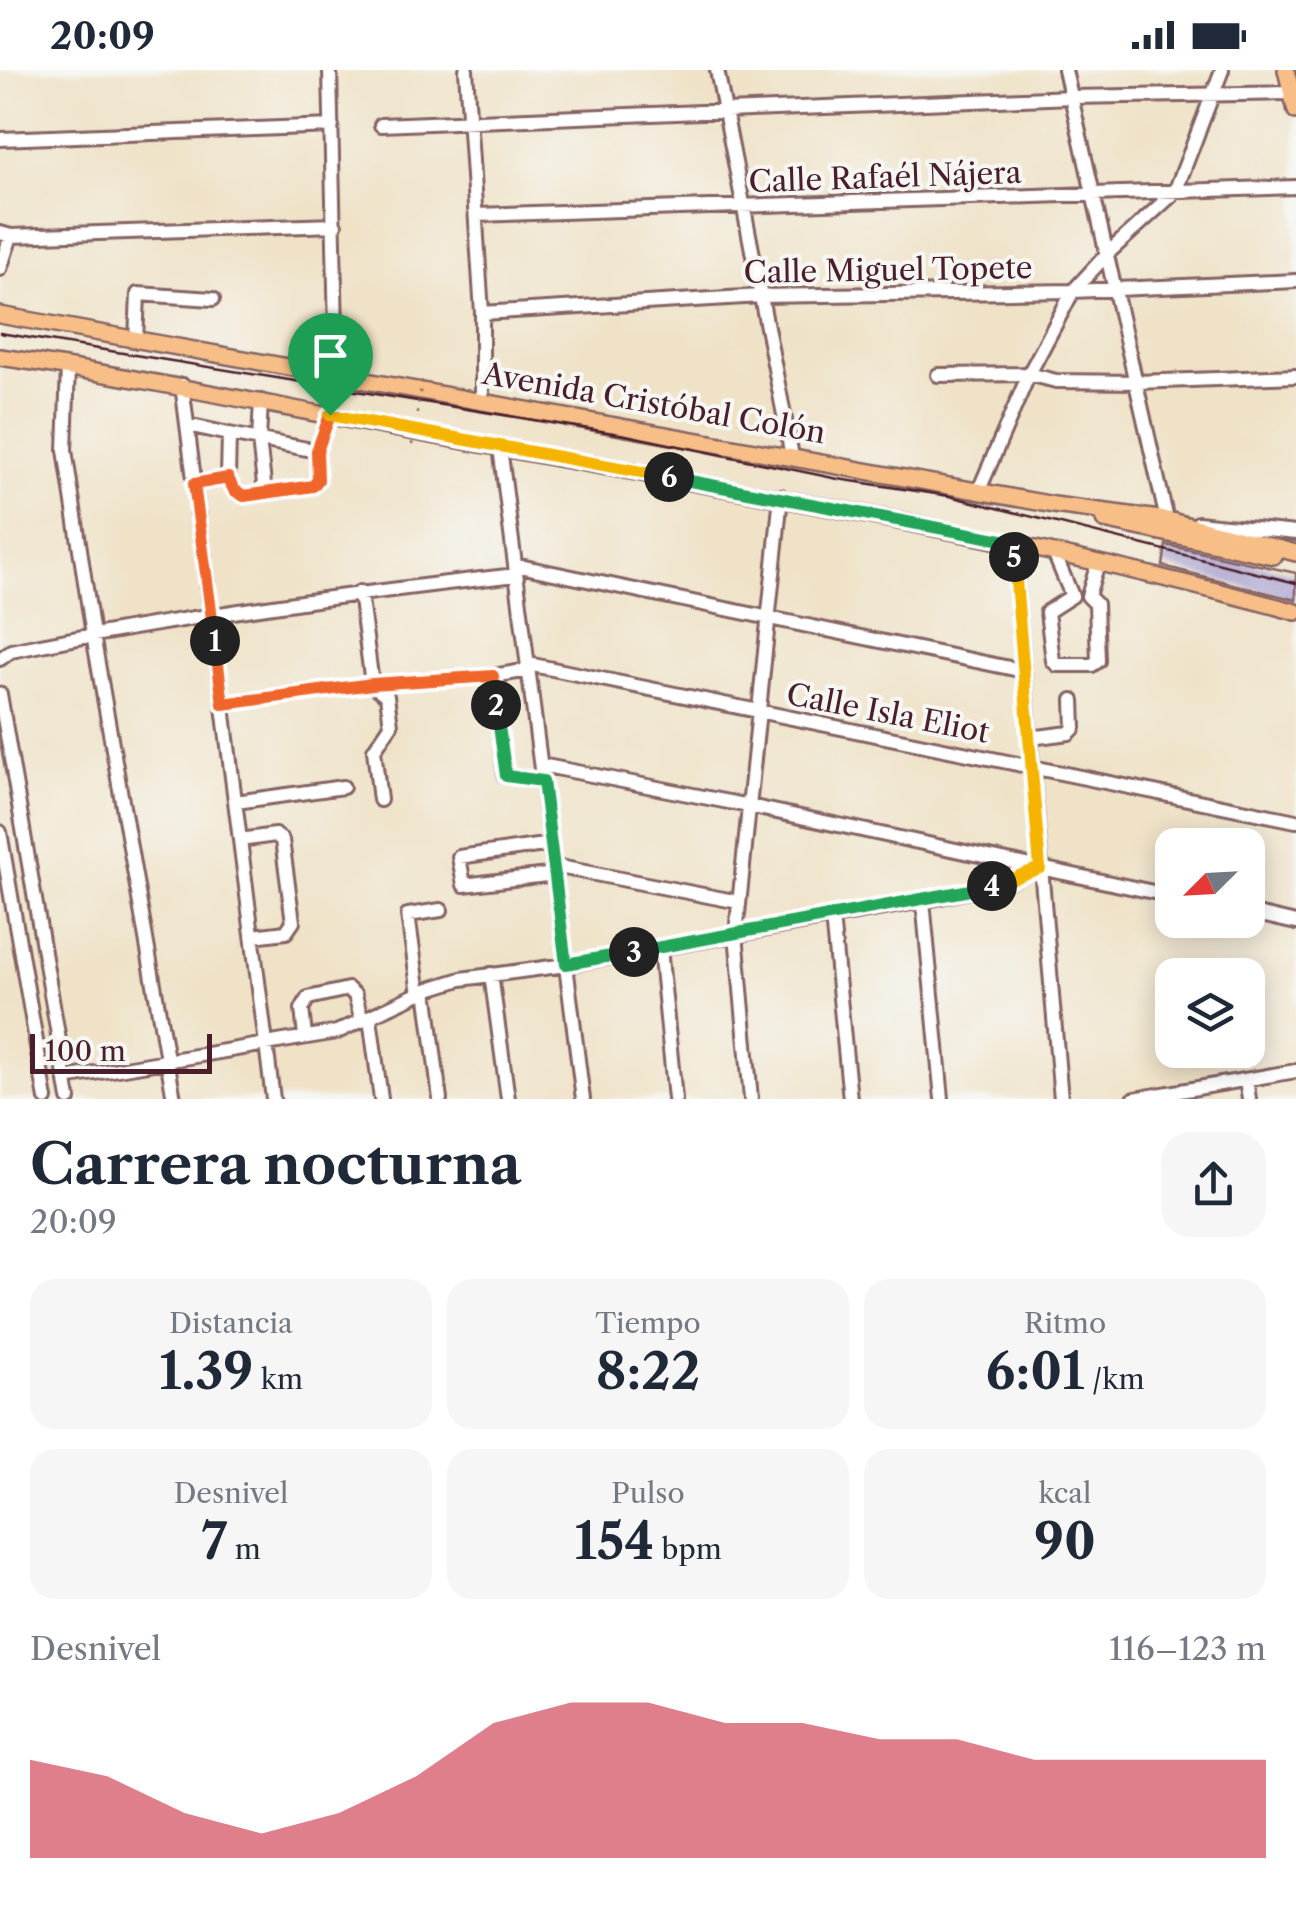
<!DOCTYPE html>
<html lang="es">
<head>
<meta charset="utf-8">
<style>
	:root { --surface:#fff; --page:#f6f6f7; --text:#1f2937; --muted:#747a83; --accent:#d1495b }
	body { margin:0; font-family:"Libre Caslon Text",serif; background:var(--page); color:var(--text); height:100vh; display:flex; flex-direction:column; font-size:38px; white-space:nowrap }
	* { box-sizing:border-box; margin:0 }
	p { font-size:32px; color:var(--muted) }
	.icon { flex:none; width:55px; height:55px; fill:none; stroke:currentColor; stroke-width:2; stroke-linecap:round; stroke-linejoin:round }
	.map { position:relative; height:1029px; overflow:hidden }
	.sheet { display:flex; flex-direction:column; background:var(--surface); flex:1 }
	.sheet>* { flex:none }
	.needle { width:65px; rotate:246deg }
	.fabs { position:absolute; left:1155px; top:758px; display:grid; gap:20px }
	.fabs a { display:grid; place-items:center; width:110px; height:110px; border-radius:20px; background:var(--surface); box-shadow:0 5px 25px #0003; font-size:50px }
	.scale { position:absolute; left:30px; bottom:25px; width:182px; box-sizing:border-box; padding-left:10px; border:5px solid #4a1f2b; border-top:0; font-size:28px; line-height:35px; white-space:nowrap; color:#4a1f2b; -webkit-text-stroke:8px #f6f6f2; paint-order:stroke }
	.pin { position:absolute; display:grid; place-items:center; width:85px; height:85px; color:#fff; margin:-102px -42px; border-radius:50% 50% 50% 0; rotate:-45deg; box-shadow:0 0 10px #0007 }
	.pin .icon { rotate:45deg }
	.km { position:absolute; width:50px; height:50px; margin:-25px; border-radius:50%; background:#222; color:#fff; font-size:28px; line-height:50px; text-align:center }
	.round { display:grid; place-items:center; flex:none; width:105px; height:105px; border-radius:30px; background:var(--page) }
	.headline { display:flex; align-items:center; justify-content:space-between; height:170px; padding:0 30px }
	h1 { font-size:55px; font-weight:700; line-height:75px }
	.metrics { display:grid; grid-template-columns:repeat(3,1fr); gap:15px; height:170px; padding:10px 30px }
	.metrics div { display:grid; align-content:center; border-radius:25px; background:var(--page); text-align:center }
	.metrics b { font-size:50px; font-weight:700 }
	.metrics small { font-size:28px; font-weight:400 }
	.metrics p { font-size:28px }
	.chart { height:280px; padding:20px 30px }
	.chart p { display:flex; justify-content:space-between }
	.chart svg { width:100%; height:180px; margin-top:10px; fill:var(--accent); opacity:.7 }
	.status { display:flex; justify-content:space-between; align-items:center; height:70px; padding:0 50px; background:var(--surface); direction:ltr }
	.status svg { height:28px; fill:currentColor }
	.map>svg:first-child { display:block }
	.building { fill:#aca5d0 }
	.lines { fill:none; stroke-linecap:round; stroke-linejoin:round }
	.minor-casing { stroke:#846362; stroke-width:18 }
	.major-casing { stroke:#846362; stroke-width:20 }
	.path { stroke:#846362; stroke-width:2.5; stroke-dasharray:2.5 8; stroke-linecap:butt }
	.minor { stroke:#fff; stroke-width:12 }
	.major { stroke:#f7be87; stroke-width:15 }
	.tram { stroke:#4a1f2b; stroke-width:2.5 }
	.path-bridge { stroke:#846362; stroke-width:2.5; stroke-dasharray:2.5 8; stroke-linecap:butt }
	.split-1-casing { stroke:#fff; stroke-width:20 }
	.split-2-casing { stroke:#fff; stroke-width:20 }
	.split-3-casing { stroke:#fff; stroke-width:20 }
	.split-4-casing { stroke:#fff; stroke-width:20 }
	.split-5-casing { stroke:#fff; stroke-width:20 }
	.split-6-casing { stroke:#fff; stroke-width:20 }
	.split-7-casing { stroke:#fff; stroke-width:20 }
	.split-1 { stroke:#f0652b; stroke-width:12 }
	.split-2 { stroke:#f0652b; stroke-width:12 }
	.split-3 { stroke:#22a559; stroke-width:12 }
	.split-4 { stroke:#22a559; stroke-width:12 }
	.split-5 { stroke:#f5b400; stroke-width:12 }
	.split-6 { stroke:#22a559; stroke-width:12 }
	.split-7 { stroke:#f5b400; stroke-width:12 }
	.labels { text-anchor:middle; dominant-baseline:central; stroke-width:8; stroke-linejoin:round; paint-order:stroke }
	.street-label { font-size:30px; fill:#4a1f2b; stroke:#f6f6f2 }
</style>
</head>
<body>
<div class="status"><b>20:09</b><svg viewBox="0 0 49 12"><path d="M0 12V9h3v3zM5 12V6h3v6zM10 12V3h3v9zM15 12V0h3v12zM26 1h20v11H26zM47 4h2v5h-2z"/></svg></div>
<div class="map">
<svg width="1296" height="1029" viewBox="0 0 1296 1029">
	<rect width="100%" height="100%" fill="#f6f6f2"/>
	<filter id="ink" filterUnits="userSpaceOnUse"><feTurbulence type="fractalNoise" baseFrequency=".01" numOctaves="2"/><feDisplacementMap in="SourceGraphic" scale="20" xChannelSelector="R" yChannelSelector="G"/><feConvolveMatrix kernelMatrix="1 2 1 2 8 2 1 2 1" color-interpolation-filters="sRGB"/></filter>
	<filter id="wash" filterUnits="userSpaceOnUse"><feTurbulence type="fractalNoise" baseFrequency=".0048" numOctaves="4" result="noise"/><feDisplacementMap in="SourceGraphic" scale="40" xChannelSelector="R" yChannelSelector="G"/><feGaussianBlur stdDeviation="2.25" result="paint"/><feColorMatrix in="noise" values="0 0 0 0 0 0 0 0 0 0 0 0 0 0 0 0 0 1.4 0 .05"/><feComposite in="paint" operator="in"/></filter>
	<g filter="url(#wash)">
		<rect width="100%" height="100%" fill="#efe2c7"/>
		<g id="blocks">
			<path class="building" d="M 1166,475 L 1296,503 L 1296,530 L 1163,496 Z"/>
		</g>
	</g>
	<g filter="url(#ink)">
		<use href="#blocks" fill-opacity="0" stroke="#846362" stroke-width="2.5"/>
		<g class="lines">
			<g class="minor-casing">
				<path id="minor" d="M 330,0 L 337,305
					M 466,0 L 482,243 L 482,330
					M 717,0 L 792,386
					M 1065,0 L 1167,450 L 1173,450
					M 381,55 L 1072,27 L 1292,23
					M 0,69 L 332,56
					M 476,145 L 1296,117
					M 0,163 L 11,166 L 335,155
					M 0,199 L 11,166
					M 482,243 L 761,226 L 1073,221 L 1296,211
					M 136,271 L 138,224 L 213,229
					M 68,297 L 65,380 L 93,565 L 174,1029
					M 938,305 L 1029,304 L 1056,311 L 1137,312 L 1296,306
					M 182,315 L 273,1029
					M 261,331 L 259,370 L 265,423
					M 187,355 L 229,364 L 228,408 L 194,414
					M 500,377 L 583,1029
					M 317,381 L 330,345
					M 228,408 L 234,420 L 244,426 L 313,416 L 318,410 L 317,381 L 229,364
					M 979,420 L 1029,304 L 1073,221 L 1108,183 L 1175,122 L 1222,0
					M 1198,453 L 1296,463
					M 1013,473 L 1061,1029
					M 1054,483 L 1072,526 L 1047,542 L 1053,591 L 1057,595 L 1092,595 L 1098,591 L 1096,534 L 1088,526 L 1098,493
					M 515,495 L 1024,601
					M 360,522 L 372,614 L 387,626 L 391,655 L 374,680 L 380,730
					M 0,589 L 11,581 C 178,547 347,524 516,505
					M 528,594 L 1296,751
					M 529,600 L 493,606 L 505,706 L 543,711
					M 0,624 L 69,1029
					M 1030,668 L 1069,663 L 1074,658 L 1073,630
					M 541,695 L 749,736 L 1172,826
					M 236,732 L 343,717
					M 0,762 L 46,1029
					M 240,770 L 275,765 L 282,770 L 293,852 L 286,862 L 253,866
					M 551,774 L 459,787 L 464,815 L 555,804
					M 554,796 L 739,832
					M 923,831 L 942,1029
					M 1248,842 L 1296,853
					M 832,847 L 850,1029
					M 660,878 L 675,1029
					M 491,904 L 508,1029
					M 426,920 L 440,1029
					M 419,924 L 408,845 L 441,840
					M 370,948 L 381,1029
					M 305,966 L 302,939 L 308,928 L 348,919 L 355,925 L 362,951
					M 65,1008 L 337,962 L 426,920 L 461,909 L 566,895 L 923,831 L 1001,814 L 1040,798
					M 1246,1010 L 1249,1029
					M 751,1029 L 736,864 L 781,426
					M 1134,1029 L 1296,1001"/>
			</g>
			<g class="major-casing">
				<path id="major" d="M 1286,0 L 1296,41
					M 0,245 L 1054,435 L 1167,450 L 1296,483
					M 0,287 C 152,309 302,342 453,369 C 736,421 1019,466 1296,542
					M 1104,450 L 1273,486"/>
			</g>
			<path class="path" d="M 389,612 L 481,607
				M 236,632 L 362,615"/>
			<use href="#minor" class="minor"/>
			<use href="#major" class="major"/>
			<path class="tram" d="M 0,263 L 626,365 L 838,409 L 949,426 L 1296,513"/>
			<path class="path-bridge" d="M 412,375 L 422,310"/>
		</g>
	</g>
	<g class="lines" filter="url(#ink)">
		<g class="split-1-casing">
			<path id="split-1" d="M 215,571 L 194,414 L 228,408 L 234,420 L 244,426 L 313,416 L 318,410 L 317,381 L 330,345"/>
		</g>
		<g class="split-2-casing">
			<path id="split-2" d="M 215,571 L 223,634 L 372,614 L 493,606 L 496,635"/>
		</g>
		<g class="split-3-casing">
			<path id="split-3" d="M 496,635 L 506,706 L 543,711 L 566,894 L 634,882"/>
		</g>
		<g class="split-4-casing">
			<path id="split-4" d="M 634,882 L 992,816"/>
		</g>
		<g class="split-5-casing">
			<path id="split-5" d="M 992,816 L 1040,798 L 1014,487"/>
		</g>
		<g class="split-6-casing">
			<path id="split-6" d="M 669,407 L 1013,472 L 1014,487"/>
		</g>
		<g class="split-7-casing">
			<path id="split-7" d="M 330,345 L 669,407"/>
		</g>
		<use href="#split-1" class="split-1"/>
		<use href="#split-2" class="split-2"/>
		<use href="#split-3" class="split-3"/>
		<use href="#split-4" class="split-4"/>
		<use href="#split-5" class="split-5"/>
		<use href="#split-6" class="split-6"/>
		<use href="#split-7" class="split-7"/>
	</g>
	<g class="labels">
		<g class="street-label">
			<text transform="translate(885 107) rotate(-2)">Calle Rafaél Nájera</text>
			<text transform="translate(888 200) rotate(-1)">Calle Miguel Topete</text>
			<text transform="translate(654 333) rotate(10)">Avenida Cristóbal Colón</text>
			<text transform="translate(888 643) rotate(11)">Calle Isla Eliot</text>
		</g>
	</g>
</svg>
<div class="fabs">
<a><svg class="needle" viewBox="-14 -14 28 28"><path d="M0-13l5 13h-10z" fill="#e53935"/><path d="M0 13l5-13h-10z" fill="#747a83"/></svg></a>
<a><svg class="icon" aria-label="layers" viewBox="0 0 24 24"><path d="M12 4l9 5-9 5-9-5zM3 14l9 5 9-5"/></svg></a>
</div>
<div class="scale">100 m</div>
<div class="pin" style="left:330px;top:345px;background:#1e9e55"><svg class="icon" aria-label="arrive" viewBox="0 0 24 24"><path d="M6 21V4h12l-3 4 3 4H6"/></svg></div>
<b class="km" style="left:215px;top:571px">1</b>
<b class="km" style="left:496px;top:635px">2</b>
<b class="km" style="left:634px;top:882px">3</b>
<b class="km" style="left:992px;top:816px">4</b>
<b class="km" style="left:1014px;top:487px">5</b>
<b class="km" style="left:669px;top:407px">6</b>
</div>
<section class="sheet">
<div class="headline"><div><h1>Carrera nocturna</h1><p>20:09</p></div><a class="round"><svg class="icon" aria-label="share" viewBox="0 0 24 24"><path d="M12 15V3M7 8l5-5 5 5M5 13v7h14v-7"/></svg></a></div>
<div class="metrics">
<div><p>Distancia</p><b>1.39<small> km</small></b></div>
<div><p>Tiempo</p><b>8:22</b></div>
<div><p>Ritmo</p><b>6:01<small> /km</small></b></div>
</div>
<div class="metrics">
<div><p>Desnivel</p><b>7<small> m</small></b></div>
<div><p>Pulso</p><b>154<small> bpm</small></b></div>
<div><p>kcal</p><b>90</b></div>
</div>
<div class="chart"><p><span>Desnivel</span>116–123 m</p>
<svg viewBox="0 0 160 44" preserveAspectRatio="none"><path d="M0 44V20L10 24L20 33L30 38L40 33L50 24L60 11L70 6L80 6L90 11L100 11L110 15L120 15L130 20L140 20L150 20L160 20V44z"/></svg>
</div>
</section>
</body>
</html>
